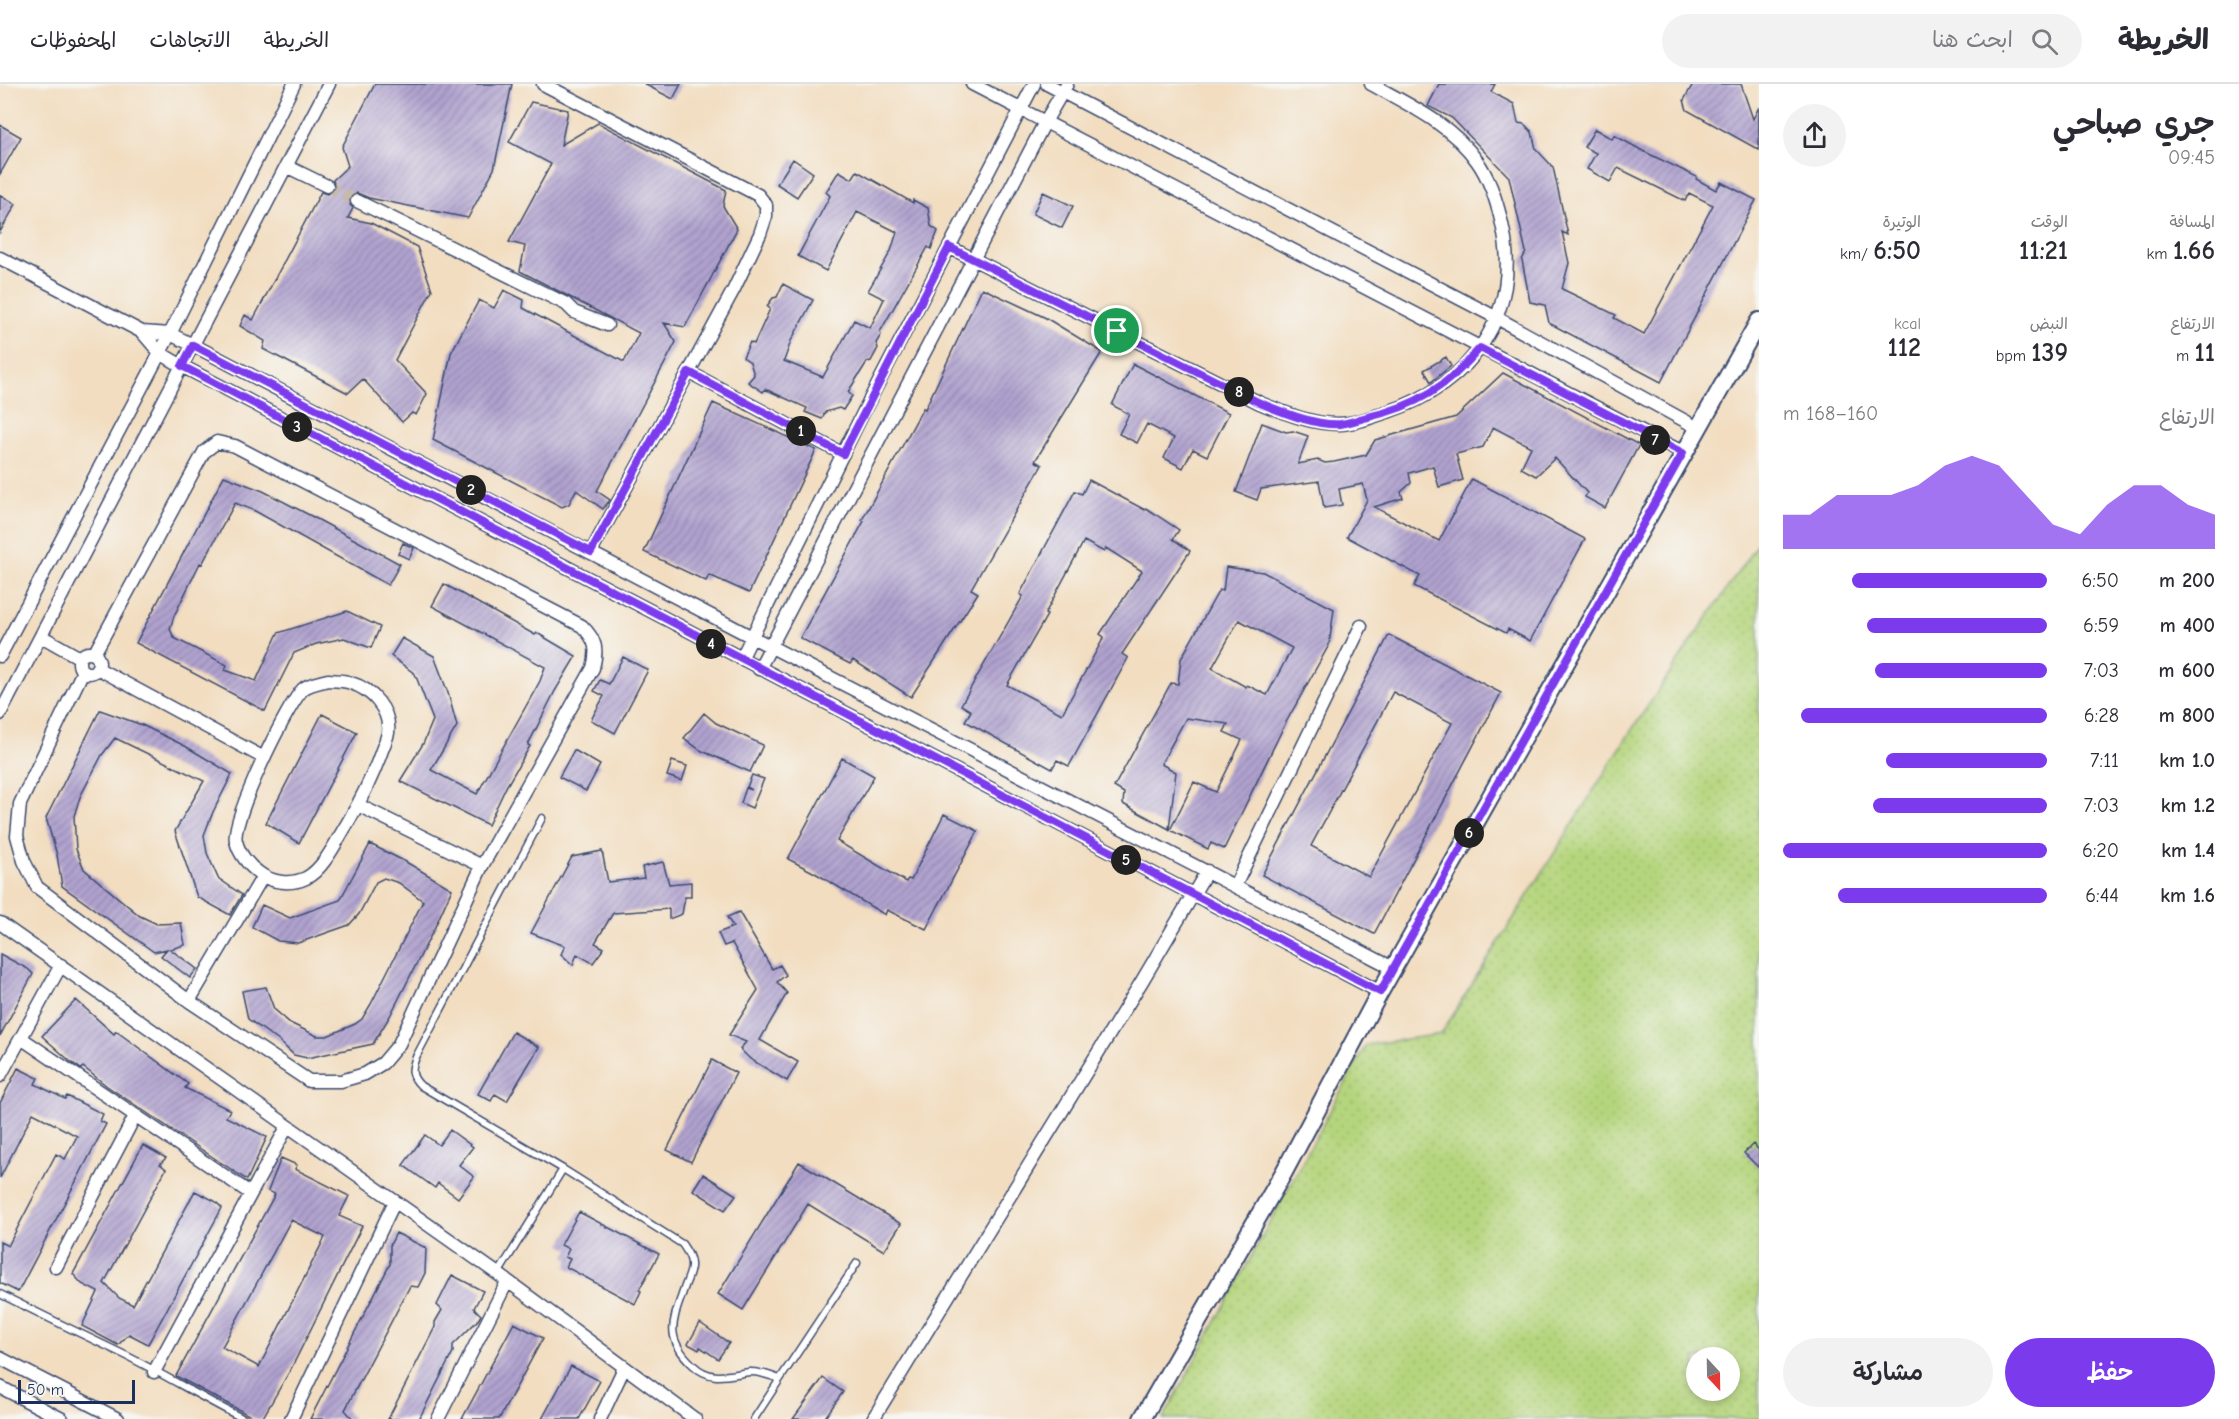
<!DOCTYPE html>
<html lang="ar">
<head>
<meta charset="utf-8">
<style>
	:root { --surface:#fff; --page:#f2f2f3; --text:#2b2b33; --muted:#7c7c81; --line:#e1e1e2; --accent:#7c3aed }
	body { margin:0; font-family:"Comic Neue","Playpen Sans Arabic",sans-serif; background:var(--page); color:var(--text); direction:rtl; height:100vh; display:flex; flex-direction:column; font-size:22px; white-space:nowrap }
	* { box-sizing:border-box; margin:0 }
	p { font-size:20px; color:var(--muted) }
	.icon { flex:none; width:33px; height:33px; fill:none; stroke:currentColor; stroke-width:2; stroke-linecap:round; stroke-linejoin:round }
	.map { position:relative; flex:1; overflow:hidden; direction:ltr }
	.panel { display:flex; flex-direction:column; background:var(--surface); width:480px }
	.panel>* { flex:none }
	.needle { width:39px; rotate:158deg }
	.buttons { position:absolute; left:1686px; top:1263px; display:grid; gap:12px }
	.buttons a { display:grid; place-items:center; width:54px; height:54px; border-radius:50%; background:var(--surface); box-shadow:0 3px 9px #0003; font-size:30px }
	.scale { position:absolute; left:18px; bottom:15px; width:117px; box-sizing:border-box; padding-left:6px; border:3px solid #1b2f5e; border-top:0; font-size:16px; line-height:21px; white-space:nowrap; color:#1b2f5e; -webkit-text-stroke:4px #f6f6f2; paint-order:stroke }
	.pin { position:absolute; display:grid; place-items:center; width:51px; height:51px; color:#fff; margin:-26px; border:3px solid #fff; border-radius:50%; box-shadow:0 2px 6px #0007 }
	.km { position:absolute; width:30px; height:30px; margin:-15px; border-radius:50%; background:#222; color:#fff; font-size:16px; line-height:30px; text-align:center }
	.round { display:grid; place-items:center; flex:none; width:63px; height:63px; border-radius:32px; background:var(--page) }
	.overview { display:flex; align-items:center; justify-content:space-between; height:102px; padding:0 24px }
	h1 { font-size:33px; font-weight:600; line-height:45px }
	.figures { display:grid; grid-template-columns:repeat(3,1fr); gap:9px; height:102px; padding:6px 24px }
	.figures div { display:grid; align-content:center }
	.figures b { font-size:26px; font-weight:600 }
	.figures small { font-size:16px; font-weight:400 }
	.figures p { font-size:16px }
	.chart { height:168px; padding:12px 24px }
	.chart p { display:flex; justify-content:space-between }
	.chart svg { width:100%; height:108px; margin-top:6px; fill:var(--accent); opacity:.7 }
	.action { display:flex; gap:12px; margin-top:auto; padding:12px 24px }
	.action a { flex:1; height:69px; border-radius:36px; background:var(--accent); color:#fff; font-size:24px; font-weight:600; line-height:69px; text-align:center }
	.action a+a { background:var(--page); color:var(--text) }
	ul { padding:0 24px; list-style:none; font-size:20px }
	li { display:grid; grid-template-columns:96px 72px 1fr; align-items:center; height:45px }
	li i { height:15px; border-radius:8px; background:var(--accent) }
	header { display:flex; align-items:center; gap:36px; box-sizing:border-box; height:84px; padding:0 30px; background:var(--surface); border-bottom:2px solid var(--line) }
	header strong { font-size:28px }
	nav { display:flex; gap:33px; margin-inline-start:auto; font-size:21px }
	.search { width:420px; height:54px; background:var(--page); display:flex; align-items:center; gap:15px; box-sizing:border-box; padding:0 21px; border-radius:33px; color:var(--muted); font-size:22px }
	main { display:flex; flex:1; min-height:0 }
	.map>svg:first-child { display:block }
	.grass { fill:url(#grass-dots); stroke:#68826e; stroke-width:1.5; fill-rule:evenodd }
	.building { fill:url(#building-hatch); fill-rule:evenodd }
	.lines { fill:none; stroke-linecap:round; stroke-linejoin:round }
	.street-tunnel { stroke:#c7baac; stroke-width:12; stroke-dasharray:12 6; stroke-linecap:butt }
	.lane-casing { stroke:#3b496d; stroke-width:9 }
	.street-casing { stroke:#3b496d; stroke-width:15 }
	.secondary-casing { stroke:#3b496d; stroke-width:20 }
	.lane { stroke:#fff; stroke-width:6 }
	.street { stroke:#fff; stroke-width:12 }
	.secondary { stroke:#fff; stroke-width:16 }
	.route-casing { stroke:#fff; stroke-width:12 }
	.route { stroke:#7c3aed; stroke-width:8 }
</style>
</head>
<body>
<header>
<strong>الخريطة</strong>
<div class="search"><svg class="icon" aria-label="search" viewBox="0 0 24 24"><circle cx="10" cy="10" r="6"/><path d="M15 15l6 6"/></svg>ابحث هنا</div>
<nav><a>الخريطة</a><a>الاتجاهات</a><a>المحفوظات</a></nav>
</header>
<main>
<section class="panel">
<div class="overview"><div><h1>جري صباحي</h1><p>09:45</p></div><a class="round"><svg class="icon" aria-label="share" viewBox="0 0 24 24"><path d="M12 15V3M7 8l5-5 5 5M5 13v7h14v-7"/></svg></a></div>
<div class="figures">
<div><p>المسافة</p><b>1.66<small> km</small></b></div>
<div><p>الوقت</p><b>11:21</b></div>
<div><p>الوتيرة</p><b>6:50<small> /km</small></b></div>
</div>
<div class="figures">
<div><p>الارتفاع</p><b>11<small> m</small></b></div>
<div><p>النبض</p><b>139<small> bpm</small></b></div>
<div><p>kcal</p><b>112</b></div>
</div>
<div class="chart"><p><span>الارتفاع</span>160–168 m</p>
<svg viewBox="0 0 160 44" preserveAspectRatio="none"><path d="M0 44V30L10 30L20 22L30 22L40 22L50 18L60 10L70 6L80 10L90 22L100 34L110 38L120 26L130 18L140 18L150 26L160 30V44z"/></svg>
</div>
<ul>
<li><b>200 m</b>6:50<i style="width:74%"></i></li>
<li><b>400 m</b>6:59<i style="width:68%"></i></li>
<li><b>600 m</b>7:03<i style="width:65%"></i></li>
<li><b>800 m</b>6:28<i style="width:93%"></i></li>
<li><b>1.0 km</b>7:11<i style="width:61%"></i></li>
<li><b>1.2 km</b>7:03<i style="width:66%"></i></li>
<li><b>1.4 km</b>6:20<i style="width:100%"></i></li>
<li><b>1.6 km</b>6:44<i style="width:79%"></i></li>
</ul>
<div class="action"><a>حفظ</a><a>مشاركة</a></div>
</section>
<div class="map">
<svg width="1759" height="1335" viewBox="0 0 1759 1335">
	<defs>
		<pattern id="grass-dots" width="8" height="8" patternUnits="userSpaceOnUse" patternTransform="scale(1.5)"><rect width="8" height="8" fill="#b5d57d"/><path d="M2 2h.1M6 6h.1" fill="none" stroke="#9bb76e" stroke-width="1.8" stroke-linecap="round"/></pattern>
		<pattern id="building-hatch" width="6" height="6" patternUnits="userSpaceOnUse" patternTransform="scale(1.5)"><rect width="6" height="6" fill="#b1a3cf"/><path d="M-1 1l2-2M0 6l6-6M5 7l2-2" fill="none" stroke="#8f85ab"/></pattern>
	</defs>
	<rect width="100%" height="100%" fill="#f6f6f2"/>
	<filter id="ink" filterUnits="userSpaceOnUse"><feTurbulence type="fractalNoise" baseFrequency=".0167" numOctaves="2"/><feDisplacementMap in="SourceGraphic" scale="12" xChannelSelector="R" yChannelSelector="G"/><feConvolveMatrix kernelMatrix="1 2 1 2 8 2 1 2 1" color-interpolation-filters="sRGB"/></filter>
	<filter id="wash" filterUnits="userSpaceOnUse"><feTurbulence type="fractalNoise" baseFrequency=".008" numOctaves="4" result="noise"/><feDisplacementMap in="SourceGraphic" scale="24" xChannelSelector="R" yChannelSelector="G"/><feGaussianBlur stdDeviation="1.35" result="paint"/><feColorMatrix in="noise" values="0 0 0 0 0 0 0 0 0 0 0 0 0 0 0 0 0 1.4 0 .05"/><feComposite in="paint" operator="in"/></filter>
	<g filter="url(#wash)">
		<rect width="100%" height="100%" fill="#f2ddc0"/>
		<path class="grass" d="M 1759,457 L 1759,1335 L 1163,1335 L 1366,961 L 1441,950 L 1629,650 ZM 1696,1274 L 1730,1274 L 1730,1306 L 1696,1306 Z"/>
		<g id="blocks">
			<path class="building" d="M 375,0 L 512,0 L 494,85 L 468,134 L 369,114 L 357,109 L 349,114 L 350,121 L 353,124 L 348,134 L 371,139 L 417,163 L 432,206 L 395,276 L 427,310 L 416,331 L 412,329 L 402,338 L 363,295 L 348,309 L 263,265 L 265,257 L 240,242 L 245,231 L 253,236 L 321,108 L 327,110 L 332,108 L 335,102 L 333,96 L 348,82 L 342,63 Z
				M 644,0 L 681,0 L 673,15 Z
				M 1439,0 L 1495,0 L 1491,8 L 1514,20 L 1518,39 L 1524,40 L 1532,48 L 1536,65 L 1553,83 L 1568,151 L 1562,148 L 1569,179 L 1562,205 L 1616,231 L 1614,234 L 1644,250 L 1713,121 L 1689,109 L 1685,117 L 1618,84 L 1610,98 L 1587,85 L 1596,69 L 1584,63 L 1595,45 L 1612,55 L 1614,51 L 1643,67 L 1697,93 L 1696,95 L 1716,106 L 1721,98 L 1756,116 L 1661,298 L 1549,239 L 1545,221 L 1530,218 L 1522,176 L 1526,168 L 1509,93 L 1452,34 L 1428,22 Z
				M 1693,0 L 1741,0 L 1753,35 L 1759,23 L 1759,66 L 1687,26 L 1684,16 Z
				M 531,18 L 568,26 L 561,61 L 598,39 L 726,106 L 723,122 L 737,145 L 685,243 L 664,239 L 676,258 L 597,407 L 610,416 L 603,425 L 576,406 L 569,420 L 562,423 L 433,356 L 451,269 L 479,216 L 494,224 L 504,206 L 524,216 L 523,224 L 624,278 L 639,249 L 520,187 L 525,162 L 509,158 L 551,80 L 509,58 Z
				M 0,41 L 21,53 L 0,90 Z
				M 793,75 L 813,89 L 797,113 L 777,100 Z
				M 839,87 L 852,95 L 857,87 L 913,119 L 913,116 L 928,124 L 931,142 L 938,147 L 931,165 L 928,163 L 880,248 L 881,251 L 876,259 L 878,264 L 871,277 L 867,278 L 848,308 L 852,312 L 843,326 L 839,324 L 825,328 L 822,335 L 805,328 L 807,324 L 765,305 L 763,308 L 748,298 L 754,291 L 750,278 L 743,273 L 750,258 L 754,260 L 770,225 L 767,222 L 773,214 L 777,213 L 783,200 L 813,216 L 791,257 L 784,277 L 823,293 L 854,236 L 870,244 L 884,215 L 868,207 L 891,167 L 897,148 L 857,128 L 826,187 L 798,172 L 830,112 L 826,108 Z
				M 1043,108 L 1073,122 L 1062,144 L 1033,130 Z
				M 0,111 L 16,120 L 0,148 Z
				M 982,204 L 1046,234 L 1102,268 L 1035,377 L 1042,381 L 971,505 L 978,509 L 911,613 L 853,576 L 850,580 L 800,554 L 864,437 L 862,436 L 923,324 L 925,325 Z
				M 1446,273 L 1451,282 L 1431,298 L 1424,286 Z
				M 1133,280 L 1229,329 L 1207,372 L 1193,365 L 1183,384 L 1164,374 L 1174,354 L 1147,340 L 1137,359 L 1119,350 L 1129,330 L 1112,321 Z
				M 1503,289 L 1639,361 L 1605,424 L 1585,413 L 1587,409 L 1555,374 L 1536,392 L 1521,384 L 1531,363 L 1493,343 L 1483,363 L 1456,370 L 1463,396 L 1439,403 L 1433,382 L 1409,389 L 1411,399 L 1401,408 L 1403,414 L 1374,423 L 1439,457 L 1472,395 L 1585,455 L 1530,557 L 1508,545 L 1506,549 L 1414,502 L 1420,492 L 1347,453 L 1367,416 L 1363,400 L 1339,405 L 1342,421 L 1324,424 L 1319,397 L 1261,405 L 1257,416 L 1236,408 L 1262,339 L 1286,348 L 1293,347 L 1308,352 L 1298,380 L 1318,376 L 1325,379 L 1334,378 L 1366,371 L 1375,356 L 1456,333 Z
				M 713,319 L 816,366 L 749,509 L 709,491 L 706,497 L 644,468 Z
				M 224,392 L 263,407 L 315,434 L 400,480 L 388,501 L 255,427 L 235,419 L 202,480 L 200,479 L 174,532 L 170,545 L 174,554 L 227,581 L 225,586 L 256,597 L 278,549 L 347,527 L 380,543 L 371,564 L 344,554 L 316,560 L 294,569 L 265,627 L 136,559 Z
				M 1089,396 L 1145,426 L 1146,424 L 1179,446 L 1173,455 L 1190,467 L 1122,570 L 1128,574 L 1069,682 L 1057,676 L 1052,685 L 965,637 L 971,627 L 961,621 L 1023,512 L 1020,510 L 1075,407 L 1082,410 ZM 1084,457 L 1104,468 L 1106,464 L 1142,487 L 1100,550 L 1104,553 L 1062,630 L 1007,601 L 1047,531 L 1045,530 Z
				M 403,459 L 414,464 L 409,475 L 398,470 Z
				M 1226,483 L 1263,488 L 1334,525 L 1329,561 L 1284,642 L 1224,765 L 1211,759 L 1208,765 L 1170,746 L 1194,698 L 1216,708 L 1242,656 L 1224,648 L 1228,640 L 1186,634 L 1161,680 L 1176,688 L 1169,745 L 1123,720 L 1124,709 L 1114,703 L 1171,599 L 1178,600 L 1181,575 L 1219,506 L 1223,507 ZM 1239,536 L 1292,564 L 1267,611 L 1247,601 L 1246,603 L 1212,584 Z
				M 444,500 L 535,551 L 537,549 L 576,572 L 555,607 L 528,661 L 530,662 L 506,703 L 488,741 L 400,697 L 423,660 L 433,636 L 415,590 L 391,572 L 402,554 L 434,572 L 448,609 L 457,642 L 431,686 L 477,710 L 540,597 L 545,583 L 432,522 Z
				M 1389,551 L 1501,609 L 1374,850 L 1262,791 ZM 1393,608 L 1452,639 L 1369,793 L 1311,762 Z
				M 623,573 L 648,586 L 615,649 L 591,636 L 604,612 L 594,607 L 600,596 L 609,600 Z
				M 100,626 L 142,641 L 185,662 L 232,690 L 213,728 L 204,751 L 207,769 L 218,794 L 242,811 L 230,831 L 197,813 L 175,747 L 204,697 L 115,654 L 102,671 L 80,713 L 74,732 L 76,765 L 84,785 L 140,832 L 157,840 L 181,839 L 185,861 L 170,865 L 197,885 L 190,894 L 161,872 L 167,865 L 154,868 L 62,802 L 57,771 L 46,734 Z
				M 704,629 L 716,639 L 763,661 L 750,688 L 700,666 L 684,654 Z
				M 322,630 L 357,648 L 299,759 L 266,739 Z
				M 574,666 L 600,681 L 586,707 L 559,693 Z
				M 842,674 L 874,692 L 837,757 L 906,798 L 908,795 L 911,796 L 944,730 L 978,747 L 926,845 L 887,826 L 885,831 L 815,789 L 788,775 Z
				M 672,677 L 687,682 L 682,697 L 667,692 Z
				M 752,691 L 764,695 L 752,724 L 741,719 L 746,704 L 752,706 L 747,703 Z
				M 370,760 L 406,778 L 452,805 L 434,845 L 390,932 L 373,960 L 307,974 L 294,971 L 279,957 L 248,935 L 242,907 L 266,903 L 274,925 L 290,939 L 317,952 L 327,952 L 355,940 L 362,935 L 371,920 L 423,817 L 399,799 L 384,794 L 376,798 L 359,830 L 349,841 L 298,859 L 278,857 L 252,843 L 262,821 L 290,834 L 340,816 Z
				M 602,767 L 608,798 L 644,794 L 642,783 L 663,778 L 669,800 L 691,798 L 691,813 L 685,813 L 682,830 L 669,835 L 669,825 L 613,829 L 595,859 L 604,864 L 593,879 L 577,870 L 573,881 L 561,870 L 565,862 L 531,849 L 572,773 Z
				M 739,828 L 772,885 L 780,881 L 786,891 L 777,898 L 787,909 L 760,956 L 798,978 L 787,997 L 750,975 L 740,965 L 746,958 L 729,951 L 758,906 L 732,859 L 724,862 L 718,849 L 733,843 L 727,833 Z
				M 0,870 L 28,885 L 33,890 L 0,952 Z
				M 76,916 L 114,950 L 116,947 L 188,1000 L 185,1004 L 230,1026 L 226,1033 L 267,1053 L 247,1096 L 107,1002 L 83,983 L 81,985 L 70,977 L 42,952 Z
				M 513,948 L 539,963 L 507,1017 L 495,1010 L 491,1017 L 478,1010 Z
				M 712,976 L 736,989 L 691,1078 L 667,1066 Z
				M 18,984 L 38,994 L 35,1000 L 65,1015 L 67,1012 L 103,1030 L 100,1037 L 106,1040 L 18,1208 L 0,1199 L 0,1158 L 8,1162 L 56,1070 L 65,1075 L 77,1052 L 33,1029 L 0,1094 L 0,1019 Z
				M 450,1046 L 473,1063 L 459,1081 L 474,1093 L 458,1114 L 438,1099 L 435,1104 L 403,1081 L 425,1051 L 439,1061 Z
				M 1753,1060 L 1759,1066 L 1759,1084 L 1744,1069 Z
				M 143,1061 L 166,1074 L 160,1080 L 166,1085 L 104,1199 L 119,1214 L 133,1221 L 195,1107 L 215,1117 L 222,1124 L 148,1260 L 129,1250 L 118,1261 L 82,1242 L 98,1208 L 82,1200 L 73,1190 Z
				M 281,1074 L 297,1081 L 295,1085 L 349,1112 L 339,1132 L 362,1142 L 292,1283 L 262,1335 L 256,1335 L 176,1292 L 275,1110 L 268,1107 ZM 291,1136 L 325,1153 L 259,1283 L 222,1263 Z
				M 799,1078 L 901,1140 L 884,1167 L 808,1120 L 743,1226 L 718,1210 Z
				M 703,1090 L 736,1111 L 725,1126 L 693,1106 Z
				M 579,1128 L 659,1170 L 639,1206 L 641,1207 L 635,1220 L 566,1183 L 570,1175 L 565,1173 L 569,1165 L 561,1161 Z
				M 396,1149 L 426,1164 L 425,1189 L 418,1203 L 410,1202 L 345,1326 L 353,1335 L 310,1335 L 390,1180 L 390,1161 Z
				M 452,1191 L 483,1207 L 474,1224 L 481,1231 L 478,1236 L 453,1261 L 453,1268 L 419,1335 L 388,1335 L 435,1243 L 435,1238 L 442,1226 L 437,1221 Z
				M 514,1239 L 543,1254 L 499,1335 L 462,1335 Z
				M 700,1239 L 729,1259 L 718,1275 L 700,1263 L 699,1266 L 688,1260 Z
				M 571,1282 L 600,1297 L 579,1335 L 542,1335 Z
				M 823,1294 L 843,1308 L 824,1335 L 793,1335 Z"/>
		</g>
	</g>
	<g filter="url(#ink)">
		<use href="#blocks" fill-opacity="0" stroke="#3b496d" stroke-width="1.5"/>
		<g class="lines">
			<path class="street-tunnel" d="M 327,102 L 357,117"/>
			<g class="lane-casing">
				<path id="lane" d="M 542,734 L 417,971 C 411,984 410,992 421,1002 L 563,1085 L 682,1160 C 686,1166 691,1172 691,1180 C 692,1187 687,1196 685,1202 C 673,1237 663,1253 693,1281 C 711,1298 727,1291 749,1288 C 760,1287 770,1292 780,1295 L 754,1335
					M 498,1190 L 563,1085
					M 0,1210 C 42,1231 83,1251 125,1271 C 165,1291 204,1315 244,1335
					M 780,1295 L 857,1179"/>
			</g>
			<g class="street-casing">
				<path id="street" d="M 543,0 L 758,111 L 766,121 L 766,132 L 760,150 L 734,205 L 591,468
					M 972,0 L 1684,369
					M 1047,0 L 1497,234 L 1698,344
					M 286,82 L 327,102
					M 357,117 L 566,220 L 574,228 L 607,241
					M 949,163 L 1260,319 C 1285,329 1311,340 1339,340 C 1354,340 1373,333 1387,328 C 1472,301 1523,229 1502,140 C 1497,118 1490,95 1477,77 C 1451,40 1409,21 1371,0
					M 0,174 L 142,248 L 160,269 L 182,282 L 1380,908
					M 142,248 L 170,250 L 193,261 L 752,553 L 1393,884
					M 689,288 L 843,370
					M 41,552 L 80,574
					M79 579a10 10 0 1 1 20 0a10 10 0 1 1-20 0Z
					M 0,572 L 170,250 L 294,0
					M 741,575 L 867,321 L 1034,0
					M 97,584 L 264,674
					M 759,585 L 1045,38 L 1067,0
					M 83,587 L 20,720 L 17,752 L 24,777 L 37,803 L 189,917 L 309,997 L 341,997 L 365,990 L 383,979 L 399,960 L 482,782 L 593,584 C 598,565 596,556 582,542 L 235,362 L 217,358 L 204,368 L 94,570
					M 328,596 C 335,597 344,596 351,599 C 371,605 391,626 388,649 C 387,654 384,661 382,666 C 373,692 361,716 347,740 C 337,756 324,785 306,794 C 291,801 272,799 259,789 C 249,782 239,770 236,757 C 230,738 287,621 303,605 C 308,600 321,598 328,596 Z
					M 0,630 L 329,0
					M 358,721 L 482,782
					M 1235,802 L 1361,542
					M 0,839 L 498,1190 L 695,1335
					M 189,917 L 263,792
					M 21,954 L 250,1109
					M 0,992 L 61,881
					M 56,1183 L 135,1032
					M 0,1274 L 118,1335
					M 154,1288 L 287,1043
					M 0,1303 L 62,1335
					M 291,1335 L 394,1119
					M 438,1335 L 507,1198
					M 600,1335 L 624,1284
					M 873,1335 L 1142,897 L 1207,787"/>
			</g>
			<g class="secondary-casing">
				<path id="secondary" d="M 1142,1335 L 1284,1088 L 1380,908 L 1759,237"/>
			</g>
			<use href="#lane" class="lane"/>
			<use href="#street" class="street"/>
			<use href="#secondary" class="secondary"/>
		</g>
	</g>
	<g class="lines" filter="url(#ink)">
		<g class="route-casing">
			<path id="route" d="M 949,163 L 1260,319 C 1283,328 1315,342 1341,340 C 1350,339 1359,335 1368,333 C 1417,322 1448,302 1480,264 L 1683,369 L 1380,908 L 182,282 L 193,261 L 591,468 L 689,288 L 843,370 Z"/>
		</g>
		<use href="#route" class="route"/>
	</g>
</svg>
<div class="buttons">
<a><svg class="needle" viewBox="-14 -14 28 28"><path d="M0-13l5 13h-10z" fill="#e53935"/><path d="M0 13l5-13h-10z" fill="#7c7c81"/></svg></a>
</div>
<div class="scale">50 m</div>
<div class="pin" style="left:1117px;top:247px;background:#1e9e55"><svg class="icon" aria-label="arrive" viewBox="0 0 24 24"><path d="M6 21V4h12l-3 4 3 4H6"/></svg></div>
<b class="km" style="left:801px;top:347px">1</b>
<b class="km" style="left:471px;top:406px">2</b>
<b class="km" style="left:297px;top:343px">3</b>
<b class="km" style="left:711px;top:560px">4</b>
<b class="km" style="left:1126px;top:776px">5</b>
<b class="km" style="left:1469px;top:749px">6</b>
<b class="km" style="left:1655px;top:356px">7</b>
<b class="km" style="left:1239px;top:308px">8</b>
</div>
</main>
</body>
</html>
